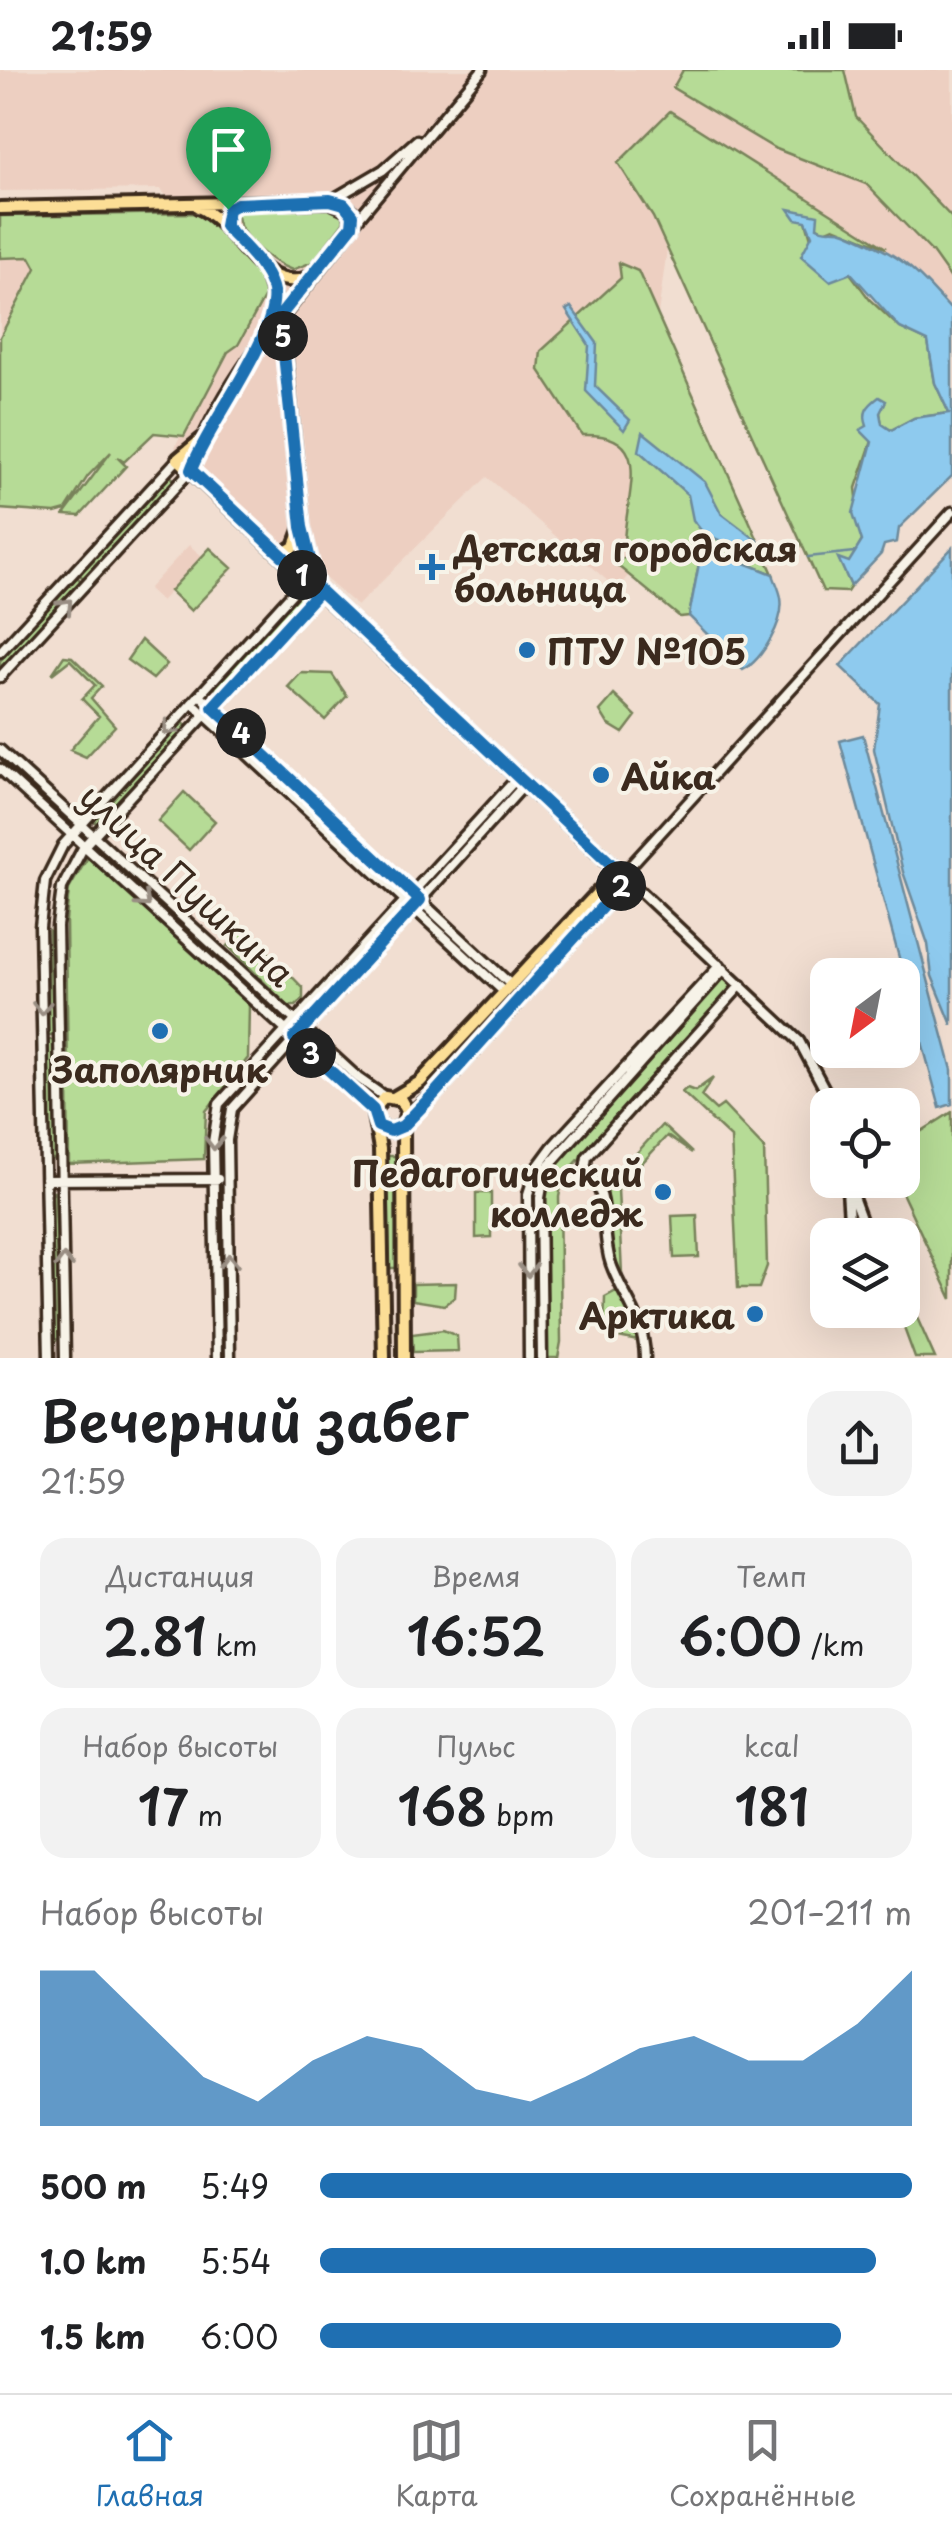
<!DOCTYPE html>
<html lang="ru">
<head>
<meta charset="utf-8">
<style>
	:root { --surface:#fff; --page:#f2f2f2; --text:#202124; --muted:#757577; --line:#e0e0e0; --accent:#1f6fb2 }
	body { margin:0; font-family:"Playpen Sans",sans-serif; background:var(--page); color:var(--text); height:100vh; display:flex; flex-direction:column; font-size:38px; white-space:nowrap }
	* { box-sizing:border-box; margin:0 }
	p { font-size:32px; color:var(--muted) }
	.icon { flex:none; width:55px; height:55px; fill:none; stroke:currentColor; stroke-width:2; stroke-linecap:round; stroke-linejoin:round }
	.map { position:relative; height:1288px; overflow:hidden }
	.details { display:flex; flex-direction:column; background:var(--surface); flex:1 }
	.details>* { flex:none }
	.needle { width:65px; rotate:212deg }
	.buttons { position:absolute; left:810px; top:888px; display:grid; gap:20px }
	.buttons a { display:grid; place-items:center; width:110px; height:110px; border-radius:20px; background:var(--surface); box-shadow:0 10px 40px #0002; font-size:50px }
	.pin { position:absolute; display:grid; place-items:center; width:85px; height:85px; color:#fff; margin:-102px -42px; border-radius:50% 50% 50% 0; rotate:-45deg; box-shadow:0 0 10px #0007 }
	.pin .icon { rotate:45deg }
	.km { position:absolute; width:50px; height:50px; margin:-25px; border-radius:50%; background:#222; color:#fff; font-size:28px; line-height:50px; text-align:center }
	.round { display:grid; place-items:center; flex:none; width:105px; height:105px; border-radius:30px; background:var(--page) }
	.overview { display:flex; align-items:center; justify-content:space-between; height:170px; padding:0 40px }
	h1 { font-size:55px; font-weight:600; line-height:75px }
	.figures { display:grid; grid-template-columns:repeat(3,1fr); gap:15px; height:170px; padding:10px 40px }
	.figures div { display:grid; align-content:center; border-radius:25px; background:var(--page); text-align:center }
	.figures b { font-size:50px; font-weight:600 }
	.figures small { font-size:28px; font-weight:400 }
	.figures p { font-size:28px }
	.chart { height:280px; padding:20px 40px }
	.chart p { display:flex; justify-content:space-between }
	.chart svg { width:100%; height:180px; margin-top:10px; fill:var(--accent); opacity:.7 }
	ul { padding:0 40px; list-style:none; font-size:32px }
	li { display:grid; grid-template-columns:160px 120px 1fr; align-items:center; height:75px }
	li i { height:25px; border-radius:12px; background:var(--accent) }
	.status { display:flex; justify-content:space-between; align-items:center; height:70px; padding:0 50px; background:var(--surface); direction:ltr }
	.status svg { height:28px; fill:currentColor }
	.tab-bar { display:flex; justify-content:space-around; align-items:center; height:140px; border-top:2px solid var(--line); background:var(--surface); font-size:28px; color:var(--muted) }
	.tab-bar a { display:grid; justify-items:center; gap:5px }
	.tab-bar .selected { color:var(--accent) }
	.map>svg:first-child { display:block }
	.built { fill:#edcfc1 }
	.green { fill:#b6db96; stroke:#78825a; stroke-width:2.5 }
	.water { fill:#8ecaee; stroke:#6d8a9b; stroke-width:2.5 }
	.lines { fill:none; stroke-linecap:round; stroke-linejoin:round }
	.stream { stroke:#6d8a9b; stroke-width:2.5 }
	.minor-casing { stroke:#3b2a1e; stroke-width:15 }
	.major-casing { stroke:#3b2a1e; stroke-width:18 }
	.minor { stroke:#f7f3e8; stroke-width:8 }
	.major { stroke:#fcde96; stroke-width:10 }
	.oneway { stroke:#998e83 }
	.route-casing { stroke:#fff; stroke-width:20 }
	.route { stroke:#1f6fb2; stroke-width:12 }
	.poi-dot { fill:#1f6fb2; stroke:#f7f3e8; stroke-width:4 }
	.labels { text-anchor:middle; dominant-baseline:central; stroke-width:8; stroke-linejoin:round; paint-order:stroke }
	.poi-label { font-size:35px; font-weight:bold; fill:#3b2a1e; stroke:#f7f3e8; text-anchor:start }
	.street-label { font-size:35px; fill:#3b2a1e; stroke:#f7f3e8 }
</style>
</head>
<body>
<div class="status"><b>21:59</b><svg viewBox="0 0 49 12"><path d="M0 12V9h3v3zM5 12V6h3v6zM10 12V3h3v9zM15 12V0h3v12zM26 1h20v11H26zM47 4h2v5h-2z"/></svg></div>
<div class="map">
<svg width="952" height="1288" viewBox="0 0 952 1288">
	<rect width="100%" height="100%" fill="#f1ded1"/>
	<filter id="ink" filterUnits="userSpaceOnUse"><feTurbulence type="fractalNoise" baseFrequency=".01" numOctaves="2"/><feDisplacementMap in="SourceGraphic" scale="20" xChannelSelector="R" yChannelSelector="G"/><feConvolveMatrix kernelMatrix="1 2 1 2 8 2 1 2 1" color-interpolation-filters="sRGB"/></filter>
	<g filter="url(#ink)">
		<path class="built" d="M 0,0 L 952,0 L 952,282 L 680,51 L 633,75 L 670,158 L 652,287 L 647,483 L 617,519 L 487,407 L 357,536 L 175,377 L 250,217 L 160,119 L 0,121 Z
			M 0,178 L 48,178 L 0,278 Z
			M 189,475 L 202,486 L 210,478 L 232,498 L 191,541 L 170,522 L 161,531 L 148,519 Z"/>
		<path class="green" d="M 683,0 L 845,0 L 856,47 L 952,148 L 952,210 L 932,182 L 866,114 L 774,78 L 673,18 Z
			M 670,41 L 886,178 L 834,157 L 825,161 L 806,151 L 812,172 L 850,203 L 870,230 L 900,258 L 928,271 L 935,313 L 949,343 L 914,348 L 891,360 L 882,355 L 880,343 L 868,357 L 872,371 L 856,418 L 862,471 L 849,493 L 839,489 L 851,516 L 847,522 L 823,521 L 653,147 L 618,93 Z
			M 242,136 L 336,137 L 347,147 L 313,192 L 292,200 C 269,191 238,167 236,141 Z
			M 194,143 C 221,157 258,192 267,222 L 238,275 L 228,282 L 184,366 L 154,363 L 124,392 L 117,387 L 126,396 L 80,446 L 64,445 L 111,382 L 88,406 L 66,440 L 55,443 L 0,439 L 0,267 L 36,198 L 30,187 L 0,188 L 0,146 Z
			M 619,193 L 638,201 L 773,504 L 718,482 L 700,488 L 689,546 L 680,547 L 613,492 L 635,484 L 624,472 C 626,421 656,362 582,365 L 539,300 L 541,281 L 621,208 Z
			M 170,406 L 175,410 L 84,509 L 79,504 Z
			M 210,478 L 232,498 L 191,541 L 170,521 Z
			M 77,507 L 81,511 L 0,600 L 0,591 Z
			M 298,525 L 304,530 L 219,623 L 214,617 Z
			M 141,570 L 167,594 L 153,609 L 127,590 Z
			M 64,586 L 72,587 L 102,616 L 91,628 L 115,656 L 86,687 L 70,680 L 99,646 L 82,629 L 95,615 L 70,590 L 52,604 Z
			M 301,603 L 332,604 L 347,626 L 325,650 L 288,617 Z
			M 614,625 L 636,646 L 623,663 L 608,654 L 600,641 Z
			M 182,652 L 188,657 L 98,755 L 92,749 Z
			M 184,722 L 215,751 L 189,780 L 158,751 Z
			M 103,779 L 206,873 L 201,878 L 99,784 Z
			M 88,787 L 249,935 L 248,988 L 206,1041 L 204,1089 L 69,1094 L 66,851 L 69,819 Z
			M 244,857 L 303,918 L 303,929 L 296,936 L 288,936 L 228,876 Z
			M 49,861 L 52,864 L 54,965 L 48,965 Z
			M 722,907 L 731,915 L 731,922 L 563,1107 L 559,1127 L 561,1272 L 558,1288 L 546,1288 L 544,1123 L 547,1104 Z
			M 499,933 L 506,939 L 432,1019 L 425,1013 Z
			M 48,970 L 54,970 L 56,1089 L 50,1089 Z
			M 713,1008 L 701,1026 L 716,1040 L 723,1035 L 764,1078 L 767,1196 L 759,1218 L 738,1218 L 731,1068 L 682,1022 L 687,1018 L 695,1021 Z
			M 952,1042 L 952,1229 L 896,1110 L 902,1110 L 903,1073 Z
			M 662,1055 L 692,1083 L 667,1066 L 618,1119 L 622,1204 L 612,1189 L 607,1116 Z
			M 551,1084 L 536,1117 L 538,1288 L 533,1288 C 532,1231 515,1129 551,1084 Z
			M 385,1086 L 396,1086 L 398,1198 L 387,1198 Z
			M 222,1119 L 227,1243 L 223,1247 L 219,1243 L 218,1121 Z
			M 55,1121 L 60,1269 L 54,1270 L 52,1124 Z
			M 476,1123 L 491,1123 L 491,1167 L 476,1168 Z
			M 697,1145 L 699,1187 L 674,1188 L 672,1146 Z
			M 456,1213 L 455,1227 L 444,1235 L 413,1230 L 413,1214 Z
			M 620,1219 L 638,1271 L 604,1264 L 605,1227 Z
			M 903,1232 L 914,1241 L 935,1288 L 915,1288 L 900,1247 L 891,1240 L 902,1240 Z
			M 443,1260 L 457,1266 L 458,1281 L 413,1282 L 412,1264 Z"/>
		<path class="water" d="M 789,139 L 818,145 L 817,157 C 827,163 834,157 846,162 C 902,186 911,195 952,241 L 952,406 L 899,458 L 897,472 L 884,475 L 881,484 L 851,516 L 838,488 L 849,492 L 862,471 L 853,443 L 872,372 L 860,360 L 867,356 C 862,342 867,336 879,327 L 886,331 L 880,343 L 882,354 L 891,360 L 914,348 L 949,343 L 935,313 L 928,271 L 900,258 L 851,203 L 830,211 L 801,186 L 812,165 L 806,151 L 796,149 Z
			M 571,237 L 597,273 L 595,316 L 630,350 L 624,360 L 586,321 L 589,275 L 566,240 Z
			M 643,362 L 705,412 L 721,443 L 758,471 L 766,489 L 704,464 L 693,450 L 688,425 L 639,381 Z
			M 707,478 L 773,504 C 775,511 780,520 781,528 C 785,551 762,590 743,600 L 689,546 L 700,488 Z
			M 952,478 L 952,955 L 932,906 L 928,874 L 903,802 L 874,679 L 880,634 L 840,596 Z
			M 863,665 L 952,1000 L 952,1034 L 940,1038 L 840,671 Z"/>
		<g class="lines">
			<path class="stream" d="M 808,487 L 855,482"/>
			<g class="minor-casing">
				<path id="minor" d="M 330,131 L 383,100 L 417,70
					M 352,156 L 482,0
					M 0,582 L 178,389
					M 0,607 L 191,400
					M 200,625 L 510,914
					M 192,633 L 503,921
					M 0,680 L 358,1008 L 385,1027
					M 0,699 L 373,1040
					M 622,805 L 952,442
					M 627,809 L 799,971 L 833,1035
					M 46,1110 L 218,1109
					M 847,1110 L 867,1165
					M 847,1120 L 850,1165
					M 49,1288 L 40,857 L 45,811 L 63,775 L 305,509
					M 65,1288 L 57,856 L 62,818 L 84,776 L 319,522
					M 217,1288 L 213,1072 L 219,1034 L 518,707
					M 230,1288 L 227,1070 L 232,1039 L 525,714
					M 529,1288 L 528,1124 L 536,1099 L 553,1076 L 720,895
					M 542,1288 L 540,1128 L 545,1100 L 724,899
					M 645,1288 C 644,1245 623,1228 611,1194 C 599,1159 614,1127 585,1099 L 587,1087 L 741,915"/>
			</g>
			<g class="major-casing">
				<path id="major" d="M 198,137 C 240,155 259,227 311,207
					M 0,138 L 330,131 L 351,141 L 352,156 C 294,234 224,307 191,400
					M 267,205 L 275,230 L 269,256
					M 281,246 L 302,457 L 316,517
					M 202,369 L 178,389 L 627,809 L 434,1024 L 407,1047
					M 281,485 L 295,476 L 301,460
					M 395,1027 L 420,1012 L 618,801
					M 403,1055 L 404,1288
					M 378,1056 L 391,1061 L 403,1055 L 407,1041 L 401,1030 L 385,1027 L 373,1040 L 380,1079 L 384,1288"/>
			</g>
			<use href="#minor" class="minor"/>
			<use href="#major" class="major"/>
		</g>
		<defs><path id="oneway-chevron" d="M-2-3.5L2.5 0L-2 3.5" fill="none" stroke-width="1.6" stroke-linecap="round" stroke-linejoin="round" transform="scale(2.5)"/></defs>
		<g class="oneway">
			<use href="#oneway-chevron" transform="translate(66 535) rotate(-47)"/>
			<use href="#oneway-chevron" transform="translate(169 659) rotate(132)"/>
			<use href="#oneway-chevron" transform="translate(144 831) rotate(42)"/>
			<use href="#oneway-chevron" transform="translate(42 938) rotate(89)"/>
			<use href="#oneway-chevron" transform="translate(214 1073) rotate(91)"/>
			<use href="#oneway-chevron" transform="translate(64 1191) rotate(-91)"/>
			<use href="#oneway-chevron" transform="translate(229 1191) rotate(-91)"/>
			<use href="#oneway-chevron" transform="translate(528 1200) rotate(89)"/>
		</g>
	</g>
	<g class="lines" filter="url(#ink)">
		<g class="route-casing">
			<path id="route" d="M 228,139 L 225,156 C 241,174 265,194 272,217 C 285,257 207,355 191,400 L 627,809 L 434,1024 L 403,1056 L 391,1061 L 378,1056 L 373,1040 L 294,968 L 420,830 L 213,637 L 318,522 L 302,457 L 280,246 L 352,156 L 353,145 L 344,134 L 330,130 L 237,134 L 228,139"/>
		</g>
		<use href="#route" class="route"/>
	</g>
	<g class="poi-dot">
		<path d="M427 482h10v10h10v10h-10v10h-10v-10h-10v-10h10z"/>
		<circle cx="527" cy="580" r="10"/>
		<circle cx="601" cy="705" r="10"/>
		<circle cx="160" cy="961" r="10"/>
		<circle cx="663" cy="1122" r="10"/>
		<circle cx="755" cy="1244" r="10"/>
	</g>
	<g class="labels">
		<g class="poi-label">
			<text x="454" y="477">Детская городская<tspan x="454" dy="40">больница</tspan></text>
			<text x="547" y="580">ПТУ №105</text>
			<text x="621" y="705">Айка</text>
			<text x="160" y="998" text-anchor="middle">Заполярник</text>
			<text x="643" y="1102" text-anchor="end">Педагогический<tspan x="643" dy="40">колледж</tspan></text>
			<text x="735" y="1244" text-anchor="end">Арктика</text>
		</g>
		<g class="street-label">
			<text transform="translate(188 814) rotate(43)">улица Пушкина</text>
		</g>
	</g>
</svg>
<div class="buttons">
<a><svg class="needle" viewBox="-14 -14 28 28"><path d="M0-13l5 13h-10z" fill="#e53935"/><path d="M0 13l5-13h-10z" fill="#757577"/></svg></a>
<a><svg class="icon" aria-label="locate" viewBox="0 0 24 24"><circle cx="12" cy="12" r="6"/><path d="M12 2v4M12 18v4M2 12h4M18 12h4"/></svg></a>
<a><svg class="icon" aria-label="layers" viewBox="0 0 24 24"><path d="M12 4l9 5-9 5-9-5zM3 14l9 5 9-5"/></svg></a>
</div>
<div class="pin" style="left:228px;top:139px;background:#1e9e55"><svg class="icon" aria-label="arrive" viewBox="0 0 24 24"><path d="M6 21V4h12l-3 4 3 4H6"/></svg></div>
<b class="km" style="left:302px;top:505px">1</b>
<b class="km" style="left:621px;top:816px">2</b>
<b class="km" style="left:311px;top:983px">3</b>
<b class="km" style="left:241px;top:663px">4</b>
<b class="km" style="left:283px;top:266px">5</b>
</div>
<section class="details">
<div class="overview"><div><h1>Вечерний забег</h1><p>21:59</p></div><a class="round"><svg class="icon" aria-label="share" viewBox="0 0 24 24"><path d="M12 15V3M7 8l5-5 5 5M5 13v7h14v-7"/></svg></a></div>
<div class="figures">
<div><p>Дистанция</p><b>2.81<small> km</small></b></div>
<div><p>Время</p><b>16:52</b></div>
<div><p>Темп</p><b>6:00<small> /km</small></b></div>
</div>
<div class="figures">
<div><p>Набор высоты</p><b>17<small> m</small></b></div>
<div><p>Пульс</p><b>168<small> bpm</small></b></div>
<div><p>kcal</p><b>181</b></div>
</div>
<div class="chart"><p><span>Набор высоты</span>201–211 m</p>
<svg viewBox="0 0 160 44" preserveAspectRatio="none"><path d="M0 44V6L10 6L20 19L30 32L40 38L50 28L60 22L70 25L80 35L90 38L100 32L110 25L120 22L130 28L140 28L150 19L160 6V44z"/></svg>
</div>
<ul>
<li><b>500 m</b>5:49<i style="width:100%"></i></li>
<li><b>1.0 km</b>5:54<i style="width:94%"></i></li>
<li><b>1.5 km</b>6:00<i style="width:88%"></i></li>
</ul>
</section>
<nav class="tab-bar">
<a class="selected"><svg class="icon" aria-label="home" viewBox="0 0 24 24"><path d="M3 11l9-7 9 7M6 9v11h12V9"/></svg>Главная</a>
<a><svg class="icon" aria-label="map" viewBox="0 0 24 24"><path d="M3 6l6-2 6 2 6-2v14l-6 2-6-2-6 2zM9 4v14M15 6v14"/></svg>Карта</a>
<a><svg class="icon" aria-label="saved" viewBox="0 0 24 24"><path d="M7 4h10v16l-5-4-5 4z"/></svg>Сохранённые</a>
</nav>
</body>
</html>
